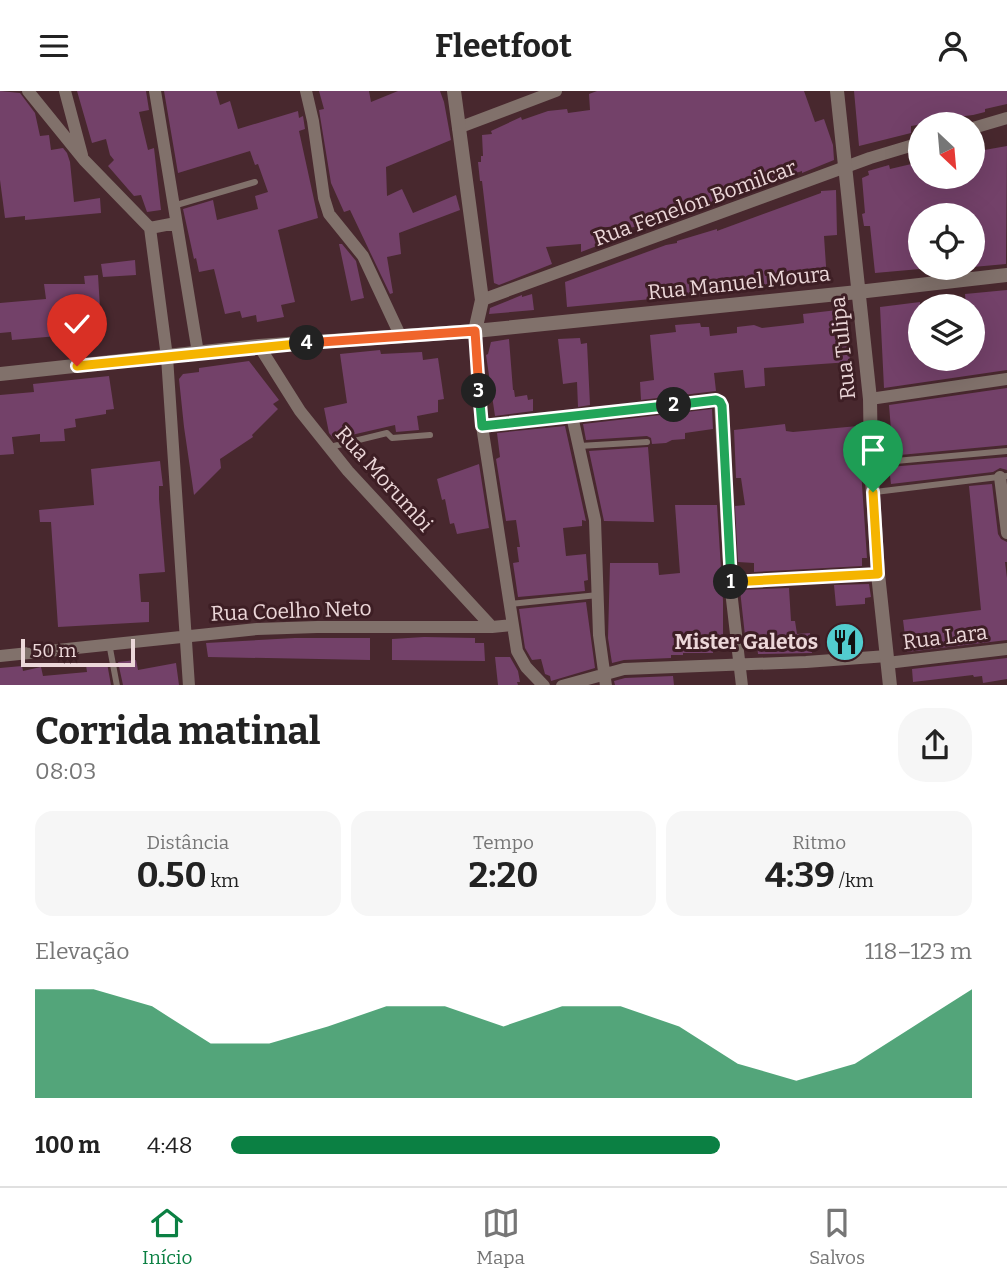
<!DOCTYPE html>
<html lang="pt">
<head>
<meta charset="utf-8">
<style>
	:root { --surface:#fff; --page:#f6f6f6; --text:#222; --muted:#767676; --line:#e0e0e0; --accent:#0b8043 }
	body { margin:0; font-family:Bitter,serif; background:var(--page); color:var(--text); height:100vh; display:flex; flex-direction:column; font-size:26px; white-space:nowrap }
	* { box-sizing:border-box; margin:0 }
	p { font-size:23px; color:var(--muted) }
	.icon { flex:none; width:38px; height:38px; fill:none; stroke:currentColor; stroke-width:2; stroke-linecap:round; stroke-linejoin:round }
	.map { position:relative; height:594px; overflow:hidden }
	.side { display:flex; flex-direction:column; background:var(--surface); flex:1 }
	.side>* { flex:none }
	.needle { width:46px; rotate:154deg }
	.controls { position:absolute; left:908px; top:21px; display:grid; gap:14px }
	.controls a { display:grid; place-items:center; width:77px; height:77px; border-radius:50%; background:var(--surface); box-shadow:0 7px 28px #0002; font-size:35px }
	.scale { position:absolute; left:21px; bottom:18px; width:114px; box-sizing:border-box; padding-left:7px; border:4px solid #ecd7d9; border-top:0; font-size:19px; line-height:24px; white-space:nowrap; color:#ecd7d9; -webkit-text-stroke:5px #3d1e24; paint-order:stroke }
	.pin { position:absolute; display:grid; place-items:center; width:60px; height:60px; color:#fff; margin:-72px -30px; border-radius:50% 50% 50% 0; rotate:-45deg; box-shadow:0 0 7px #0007 }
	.pin .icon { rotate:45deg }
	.km { position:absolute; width:35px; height:35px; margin:-18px; border-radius:50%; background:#222; color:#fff; font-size:19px; line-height:35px; text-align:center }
	.round { display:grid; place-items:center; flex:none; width:74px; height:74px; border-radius:28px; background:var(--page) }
	.headline { display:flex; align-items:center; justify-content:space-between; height:119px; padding:0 35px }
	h1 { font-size:38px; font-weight:700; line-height:52px }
	.figures { display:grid; grid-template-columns:repeat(3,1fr); gap:10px; height:119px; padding:7px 35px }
	.figures div { display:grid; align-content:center; border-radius:18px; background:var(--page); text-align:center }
	.figures b { font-size:35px; font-weight:700 }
	.figures small { font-size:19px; font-weight:400 }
	.figures p { font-size:19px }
	.chart { height:196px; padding:14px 35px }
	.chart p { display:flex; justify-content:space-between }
	.chart svg { width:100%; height:126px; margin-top:7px; fill:var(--accent); opacity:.7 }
	ul { padding:0 35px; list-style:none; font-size:23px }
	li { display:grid; grid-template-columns:112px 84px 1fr; align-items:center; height:52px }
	li i { height:18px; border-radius:9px; background:var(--accent) }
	header { display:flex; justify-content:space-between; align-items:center; height:91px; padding:0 35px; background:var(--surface); font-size:32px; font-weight:700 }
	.tab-bar { display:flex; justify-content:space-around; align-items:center; height:98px; border-top:2px solid var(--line); background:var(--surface); font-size:19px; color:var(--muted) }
	.tab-bar a { display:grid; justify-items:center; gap:4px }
	.tab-bar .active { color:var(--accent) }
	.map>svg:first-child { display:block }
	.building { fill:#734169 }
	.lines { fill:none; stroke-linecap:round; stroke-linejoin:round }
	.service { stroke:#81716b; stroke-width:6 }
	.minor { stroke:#81716b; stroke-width:12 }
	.tertiary { stroke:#81716b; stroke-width:14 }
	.split-1-casing { stroke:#fff; stroke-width:14 }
	.split-2-casing { stroke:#fff; stroke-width:14 }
	.split-3-casing { stroke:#fff; stroke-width:14 }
	.split-4-casing { stroke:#fff; stroke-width:14 }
	.split-5-casing { stroke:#fff; stroke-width:14 }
	.split-1 { stroke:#f5b400; stroke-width:9 }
	.split-2 { stroke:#22a559; stroke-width:9 }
	.split-3 { stroke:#22a559; stroke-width:9 }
	.split-4 { stroke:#f0652b; stroke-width:9 }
	.split-5 { stroke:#f5b400; stroke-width:9 }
	.labels { text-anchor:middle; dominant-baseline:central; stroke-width:6; stroke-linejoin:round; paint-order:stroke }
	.street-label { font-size:21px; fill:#ecd7d9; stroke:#3d1e24 }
	.poi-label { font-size:21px; font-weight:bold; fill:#ecd7d9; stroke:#3d1e24; text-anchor:end }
</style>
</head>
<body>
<header><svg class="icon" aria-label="menu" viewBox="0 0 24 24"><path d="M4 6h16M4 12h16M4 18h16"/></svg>Fleetfoot<svg class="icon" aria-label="person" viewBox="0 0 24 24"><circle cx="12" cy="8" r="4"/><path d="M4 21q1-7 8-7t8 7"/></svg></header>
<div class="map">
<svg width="1007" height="595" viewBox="0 0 1007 595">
	<rect width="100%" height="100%" fill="#48282e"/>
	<path class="building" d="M 0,0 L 20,2 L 35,22 L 40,45 L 49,44 L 51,59 L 63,57 L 67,62 L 70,71 L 74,111 L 100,107 L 101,122 L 25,129 L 25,125 L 5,127 L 0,89 Z
		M 77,0 L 146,0 L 149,19 L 139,21 L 148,59 L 154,57 L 161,119 L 147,121 L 141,104 L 134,105 L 108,75 L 114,69 L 110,64 L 106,48 L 92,52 Z
		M 164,0 L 216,0 L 220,14 L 230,10 L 238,38 L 298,20 L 299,27 L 303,25 L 305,38 L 299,40 L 318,127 L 278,139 L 295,211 L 281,214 L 284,226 L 257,231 L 256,224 L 242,227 L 240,220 L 225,223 L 214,178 L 199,181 L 196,167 L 194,168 L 183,118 L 213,109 L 217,129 L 258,118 L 255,105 L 268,101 L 258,73 L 255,74 L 250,60 L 178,82 Z
		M 319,0 L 369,0 L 371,11 L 398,0 L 440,0 L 444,11 L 451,49 L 386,76 L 387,105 L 402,98 L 413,122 L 456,104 L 460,119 L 399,142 L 401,163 L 387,166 L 393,202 L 390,203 L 350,119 L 344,121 L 331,92 L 319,19 L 324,18 Z
		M 597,0 L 804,0 L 815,31 L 824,28 L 833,54 L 834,69 L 802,82 L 802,80 L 752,96 L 752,99 L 721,105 L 721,110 L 715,111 L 715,114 L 626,138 L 626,136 L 601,136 L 602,153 L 581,161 L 581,153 L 546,156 L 552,173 L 499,194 L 494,192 L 482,90 L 480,90 L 478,71 L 481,71 L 481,65 L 483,65 L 482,44 L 492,43 L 491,40 L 521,26 L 522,29 L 548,20 L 567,18 L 568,22 L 590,19 L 589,3 Z
		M 854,0 L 1007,0 L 1007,13 L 985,18 L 985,21 L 973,24 L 924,30 L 924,33 L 911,35 L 911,42 L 859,55 Z
		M 1007,55 L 1006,173 L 973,176 L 973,124 L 920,124 L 920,178 L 875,182 L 870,135 L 864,135 L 862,123 L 865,122 L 862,87 L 869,84 L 868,80 L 889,74 L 890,78 L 920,71 L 920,86 L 973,86 L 973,61 Z
		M 836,99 L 837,144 L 824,145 L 827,190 L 757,194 L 757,198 L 567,216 L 565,191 L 666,154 L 677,152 L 677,150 L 717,138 L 717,140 L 821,102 L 821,100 Z
		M 339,153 L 342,153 L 356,170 L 364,207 L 351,210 Z
		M 135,169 L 136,184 L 103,186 L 101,173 Z
		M 98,184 L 101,234 L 69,237 L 69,244 L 12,249 L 11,241 L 0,242 L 0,212 L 46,208 L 44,193 L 85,193 L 84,185 Z
		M 1007,199 L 1007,279 L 884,297 L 880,216 L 920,211 L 920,268 L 973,268 L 973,215 L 966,215 L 965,203 Z
		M 532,203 L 534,219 L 489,223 L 490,217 L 522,204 L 522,206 Z
		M 846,218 L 850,271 L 764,277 L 765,295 L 745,297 L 743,279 L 714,282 L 716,300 L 641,309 L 640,291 L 654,289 L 650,244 L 676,241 L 675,234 L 700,232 L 701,236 L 709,236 L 710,245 L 737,242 L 737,236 L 754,234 L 762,237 L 797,233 L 804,232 L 803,223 Z
		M 580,247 L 581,253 L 587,252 L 590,314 L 578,316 L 577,291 L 563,293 L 558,248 Z
		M 509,248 L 513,299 L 514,299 L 515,306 L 527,304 L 528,309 L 533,308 L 533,320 L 495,325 L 486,264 L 488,263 L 491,251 Z
		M 380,259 L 381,263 L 422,261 L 423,269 L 438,267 L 444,308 L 438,309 L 438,321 L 417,325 L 419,339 L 396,341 L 395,334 L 334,348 L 329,342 L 324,317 L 347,312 L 340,263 Z
		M 249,270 L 279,309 L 273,313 L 278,318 L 252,344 L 253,346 L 220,368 L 221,377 L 194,404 L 184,336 L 179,288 L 183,283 L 199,281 L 199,277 Z
		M 109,285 L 114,318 L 106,319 L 106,323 L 75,328 L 76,336 L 64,338 L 65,350 L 40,351 L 40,343 L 12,346 L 14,363 L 0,364 L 0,304 L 34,301 L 33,293 Z
		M 1007,297 L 1007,354 L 889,365 L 887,351 L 892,351 L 889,314 Z
		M 712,318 L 713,338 L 685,342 L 685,348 L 672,349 L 666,352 L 652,353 L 651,347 L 647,345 L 586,349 L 583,333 Z
		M 785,333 L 786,340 L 793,341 L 858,335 L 867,467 L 862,467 L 862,475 L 754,481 L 754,472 L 738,471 L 735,415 L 745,414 L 741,387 L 736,387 L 734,339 Z
		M 565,335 L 586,430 L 582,429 L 582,435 L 563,437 L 566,465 L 586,463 L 588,489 L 584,490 L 585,500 L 518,506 L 513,472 L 519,471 L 517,456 L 520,456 L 516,429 L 506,430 L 496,368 L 500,366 L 497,342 Z
		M 648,356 L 654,431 L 604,430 L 589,360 Z
		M 1007,366 L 1007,379 L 1000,377 L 993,381 L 891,393 L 889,376 Z
		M 160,370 L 163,395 L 159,395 L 159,408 L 165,481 L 139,483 L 141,511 L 149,511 L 149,531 L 58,536 L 51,431 L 40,431 L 39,419 L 94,414 L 91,378 Z
		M 479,373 L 489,437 L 457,443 L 454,432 L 450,433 L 445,408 L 442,409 L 437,388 Z
		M 992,393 L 998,443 L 1001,448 L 1007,451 L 1007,471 L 1005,471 L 1007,487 L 1007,549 L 907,561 L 903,529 L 981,519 L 969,395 Z
		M 675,414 L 717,414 L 723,510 L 723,557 L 713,557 L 713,562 L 683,562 L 683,564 L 671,564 L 671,567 L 624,569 L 612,572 L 608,547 L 610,472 L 658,472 L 659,484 L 680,482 Z
		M 869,493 L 871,506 L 865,507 L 865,513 L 836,515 L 834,494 Z
		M 789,497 L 791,530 L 795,530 L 797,543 L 810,542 L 812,562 L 758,563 L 757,553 L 746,554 L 740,499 Z
		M 586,511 L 595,577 L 551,590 L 550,585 L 545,583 L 541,568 L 532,569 L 525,557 L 519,518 Z
		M 424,546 L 475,547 L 475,552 L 484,552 L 485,570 L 392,569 L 392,548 Z
		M 295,547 L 370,547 L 370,569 L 208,566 L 206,552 Z
		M 495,566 L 510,566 L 518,580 L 520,591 L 517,591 L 518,594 L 498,594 Z
		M 1007,567 L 1007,588 L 983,592 L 982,585 L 974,586 L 973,584 L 913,591 L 912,578 Z
		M 136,569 L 138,579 L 176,572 L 179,594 L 123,594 L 118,571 Z
		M 107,572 L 111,594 L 0,594 L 0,577 L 22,575 L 23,580 L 41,576 L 43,585 L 87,581 L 86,574 Z
		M 673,585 L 674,594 L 615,594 L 614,590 L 625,587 Z"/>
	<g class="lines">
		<path class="service" d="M 173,115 L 255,91
			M 579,355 L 647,351
			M 330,356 L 387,342 L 392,347 L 430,344
			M 873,372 L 1007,360
			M 875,401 L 1007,385
			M 510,513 L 598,504
			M 109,552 L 117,595"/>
		<path class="minor" d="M 28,0 L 84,69 L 150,137
			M 65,0 L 82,64
			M 155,0 L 198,262
			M 306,0 L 313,30 L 324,107 L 329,123 L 363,165 L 400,244
			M 458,37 L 556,0
			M 973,37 L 1007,27
			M 150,137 L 167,266 L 189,595
			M 150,137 L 176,132
			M 482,209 L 870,67 L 920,52
			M 475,240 L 482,335 L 517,560 L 526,576 L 544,595
			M 259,255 L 300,320 L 348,380 L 492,536
			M 870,308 L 1007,288
			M 572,325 L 595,429 L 599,544 L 606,595
			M 482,335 L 716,309 L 720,311 L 730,491 L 742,595
			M 1000,386 L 1007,442
			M 730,491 L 878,483
			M 0,565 L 257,538 L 317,536 L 492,536 L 513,534
			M 887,572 L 1007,558
			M 562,595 L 624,578 L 806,571 L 887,565"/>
		<path class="tertiary" d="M 454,0 L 482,209 L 475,240
			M 837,0 L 870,308 L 871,372 L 878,483 L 890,595
			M 0,283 L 259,255 L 475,240 L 858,201 L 1007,184"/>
	</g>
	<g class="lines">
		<g class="split-1-casing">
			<path id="split-1" d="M 731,491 L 878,483 L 873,401"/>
		</g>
		<g class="split-2-casing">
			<path id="split-2" d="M 674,314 L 716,309 L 720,311 L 722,315 L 731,491"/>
		</g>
		<g class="split-3-casing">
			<path id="split-3" d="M 479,300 L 482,335 L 674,314"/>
		</g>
		<g class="split-4-casing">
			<path id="split-4" d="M 307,252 L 475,240 L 479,300"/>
		</g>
		<g class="split-5-casing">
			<path id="split-5" d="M 77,275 L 307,252"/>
		</g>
		<use href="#split-1" class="split-1"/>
		<use href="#split-2" class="split-2"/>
		<use href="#split-3" class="split-3"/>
		<use href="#split-4" class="split-4"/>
		<use href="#split-5" class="split-5"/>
	</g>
	<defs>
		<g id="restaurant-disc" transform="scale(2.0125)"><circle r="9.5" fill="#52cdcf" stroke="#3d1e24"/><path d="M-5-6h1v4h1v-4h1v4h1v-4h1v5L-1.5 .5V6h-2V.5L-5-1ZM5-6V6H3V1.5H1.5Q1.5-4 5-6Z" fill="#111"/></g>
	</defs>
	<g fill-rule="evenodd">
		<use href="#restaurant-disc" x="845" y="551"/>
	</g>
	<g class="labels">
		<g class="street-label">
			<text transform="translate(695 112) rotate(-20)">Rua Fenelon Bomilcar</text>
			<text transform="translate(739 192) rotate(-6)">Rua Manuel Moura</text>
			<text transform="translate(843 257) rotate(-96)">Rua Tulipa</text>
			<text transform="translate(384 388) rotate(48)">Rua Morumbi</text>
			<text transform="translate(291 520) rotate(-2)">Rua Coelho Neto</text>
			<text transform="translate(945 546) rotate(-7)">Rua Lara</text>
		</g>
		<g class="poi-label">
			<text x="818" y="551">Mister Galetos</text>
		</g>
	</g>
</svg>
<div class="controls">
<a><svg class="needle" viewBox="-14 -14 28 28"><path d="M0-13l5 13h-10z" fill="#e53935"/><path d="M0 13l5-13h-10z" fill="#767676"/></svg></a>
<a><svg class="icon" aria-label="locate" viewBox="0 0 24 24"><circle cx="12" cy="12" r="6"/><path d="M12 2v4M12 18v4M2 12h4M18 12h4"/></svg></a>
<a><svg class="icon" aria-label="layers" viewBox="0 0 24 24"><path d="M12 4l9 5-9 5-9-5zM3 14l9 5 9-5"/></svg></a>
</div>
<div class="scale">50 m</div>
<div class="pin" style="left:873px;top:401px;background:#1e9e55"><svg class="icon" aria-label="arrive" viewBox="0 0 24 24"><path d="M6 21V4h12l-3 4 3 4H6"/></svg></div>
<div class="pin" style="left:77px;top:275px;background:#d93025"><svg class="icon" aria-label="check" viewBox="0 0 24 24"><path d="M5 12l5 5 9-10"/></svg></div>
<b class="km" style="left:731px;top:491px">1</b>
<b class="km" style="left:674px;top:314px">2</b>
<b class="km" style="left:479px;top:300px">3</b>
<b class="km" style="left:307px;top:252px">4</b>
</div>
<section class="side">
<div class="headline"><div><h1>Corrida matinal</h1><p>08:03</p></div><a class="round"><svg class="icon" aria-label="share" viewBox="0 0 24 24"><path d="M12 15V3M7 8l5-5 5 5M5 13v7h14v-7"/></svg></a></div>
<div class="figures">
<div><p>Distância</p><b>0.50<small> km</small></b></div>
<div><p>Tempo</p><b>2:20</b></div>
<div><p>Ritmo</p><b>4:39<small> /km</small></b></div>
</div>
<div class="chart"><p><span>Elevação</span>118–123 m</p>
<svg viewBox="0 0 160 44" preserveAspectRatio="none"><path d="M0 44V6L10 6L20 12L30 25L40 25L50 19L60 12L70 12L80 19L90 12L100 12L110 19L120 32L130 38L140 32L150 19L160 6V44z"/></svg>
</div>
<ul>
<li><b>100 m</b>4:48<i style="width:66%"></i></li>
</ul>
</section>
<nav class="tab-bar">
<a class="active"><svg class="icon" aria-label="home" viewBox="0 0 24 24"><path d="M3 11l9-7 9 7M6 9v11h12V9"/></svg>Início</a>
<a><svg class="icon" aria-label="map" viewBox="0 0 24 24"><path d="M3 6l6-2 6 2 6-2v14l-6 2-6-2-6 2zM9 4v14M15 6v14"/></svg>Mapa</a>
<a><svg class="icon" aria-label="saved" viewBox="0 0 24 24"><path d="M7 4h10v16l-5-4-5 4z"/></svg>Salvos</a>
</nav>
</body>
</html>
